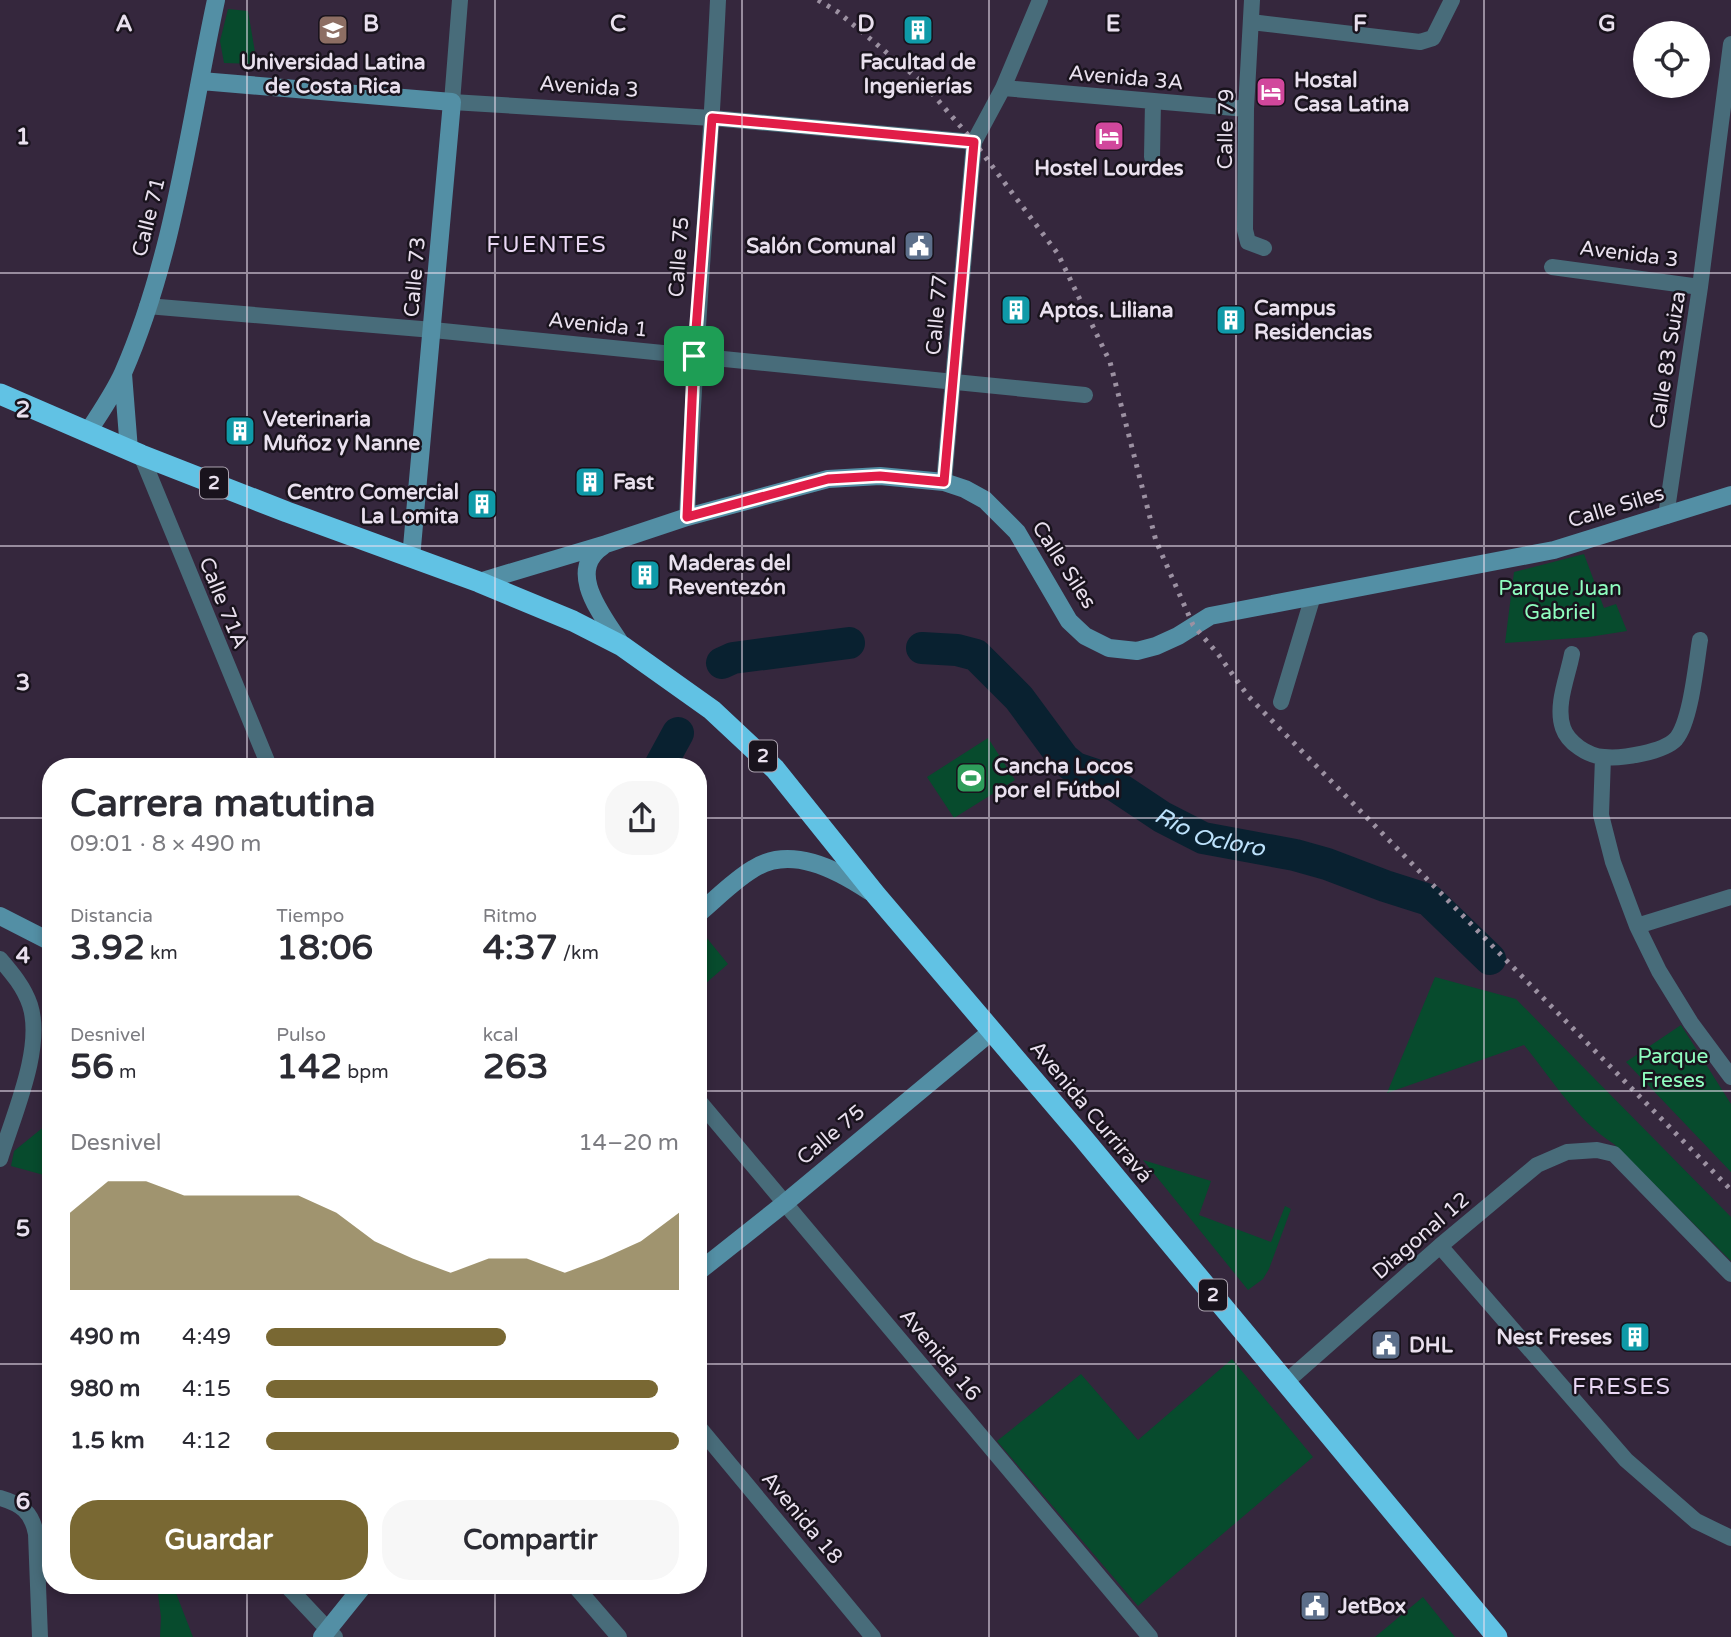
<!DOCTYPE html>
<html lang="es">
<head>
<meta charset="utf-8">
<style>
	:root { --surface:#fff; --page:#f7f7f7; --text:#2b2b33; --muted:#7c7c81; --accent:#796833 }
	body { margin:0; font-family:"Varela Round",sans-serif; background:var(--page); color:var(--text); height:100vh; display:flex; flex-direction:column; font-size:26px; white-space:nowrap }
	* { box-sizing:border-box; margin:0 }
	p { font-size:23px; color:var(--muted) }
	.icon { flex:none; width:38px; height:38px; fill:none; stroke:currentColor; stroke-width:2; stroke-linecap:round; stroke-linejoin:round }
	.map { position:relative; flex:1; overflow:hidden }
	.panel { position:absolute; left:42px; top:758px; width:665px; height:836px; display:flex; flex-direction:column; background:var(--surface); border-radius:28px; box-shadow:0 4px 10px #0003 }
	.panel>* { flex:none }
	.fabs { position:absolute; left:1633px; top:21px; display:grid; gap:14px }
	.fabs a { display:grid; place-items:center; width:77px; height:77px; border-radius:50%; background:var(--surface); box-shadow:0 4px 10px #0003; font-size:35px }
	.pin { position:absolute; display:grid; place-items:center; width:60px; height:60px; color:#fff; margin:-30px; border-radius:14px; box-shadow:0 4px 10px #0006 }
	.round { display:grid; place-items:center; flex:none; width:74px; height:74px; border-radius:28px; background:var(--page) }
	.headline { display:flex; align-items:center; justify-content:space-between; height:119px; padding:0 28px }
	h1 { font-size:38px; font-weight:800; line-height:52px }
	.figures { display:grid; grid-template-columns:repeat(3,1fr); gap:10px; height:119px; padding:7px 28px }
	.figures div { display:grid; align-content:center }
	.figures b { font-size:35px; font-weight:800 }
	.figures small { font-size:19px; font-weight:400 }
	.figures p { font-size:19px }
	.chart { height:196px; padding:14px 28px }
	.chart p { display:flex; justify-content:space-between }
	.chart svg { width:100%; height:126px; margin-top:7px; fill:var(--accent); opacity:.7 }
	.button { display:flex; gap:14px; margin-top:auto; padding:14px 28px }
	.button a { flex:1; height:80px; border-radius:28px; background:var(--accent); color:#fff; font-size:28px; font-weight:800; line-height:80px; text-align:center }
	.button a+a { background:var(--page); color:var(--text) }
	ul { padding:0 28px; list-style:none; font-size:23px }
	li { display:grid; grid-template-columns:112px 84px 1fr; align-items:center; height:52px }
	li i { height:18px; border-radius:9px; background:var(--accent) }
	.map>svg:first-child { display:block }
	.green { fill:#074b2d }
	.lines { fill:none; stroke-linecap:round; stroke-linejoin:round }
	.river { stroke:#092130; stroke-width:32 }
	.street { stroke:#486c7a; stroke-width:16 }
	.secondary { stroke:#538fa5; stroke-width:18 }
	.highway { stroke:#61c2e4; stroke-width:21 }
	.rail { stroke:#9c91a2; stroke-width:5; stroke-dasharray:3.5 7; stroke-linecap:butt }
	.route-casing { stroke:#fff; stroke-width:14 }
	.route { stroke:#e11d48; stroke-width:9 }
	.grid { fill:none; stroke:#e9e0ee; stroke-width:2; stroke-opacity:0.55 }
	.labels { text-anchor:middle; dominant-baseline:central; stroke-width:5; stroke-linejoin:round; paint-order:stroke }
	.shield { fill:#19131d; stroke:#aba2af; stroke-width:2 }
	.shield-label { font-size:19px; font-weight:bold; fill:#e9e0ee }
	.poi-label { font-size:21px; font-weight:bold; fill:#e9e0ee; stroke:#19131d; text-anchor:start }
	.street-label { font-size:21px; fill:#e9e0ee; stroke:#19131d }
	.park-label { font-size:21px; fill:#8ffdbf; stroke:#19131d }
	.neighbourhood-label { font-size:23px; letter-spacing:2px; fill:#e9d7f4; stroke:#19131d }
	.water-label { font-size:23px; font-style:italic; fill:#bde2fc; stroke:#19131d }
	.grid-label { font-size:23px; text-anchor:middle; font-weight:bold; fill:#e9e0ee; stroke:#19131d; stroke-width:5; stroke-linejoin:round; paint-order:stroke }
</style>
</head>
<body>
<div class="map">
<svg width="1731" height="1637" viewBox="0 0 1731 1637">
	<rect width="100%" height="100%" fill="#35273d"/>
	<path class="green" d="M 228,9 L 248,11 L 257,64 L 224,63 L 220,41 Z
		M 1584,554 L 1604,608 L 1616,604 L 1627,631 L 1589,637 L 1505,643 L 1514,572 Z
		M 988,738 L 1015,780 L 954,818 L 927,777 Z
		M 706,937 L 728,964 L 698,990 L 698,943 Z
		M 1435,977 L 1516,999 L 1731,1217 L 1731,1261 L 1614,1144 C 1576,1120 1552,1079 1524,1045 L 1387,1093 Z
		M 1681,1025 L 1731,1104 L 1731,1172 L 1626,1062 Z
		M 51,1121 L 51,1177 L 11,1166 L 14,1151 Z
		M 1143,1160 L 1211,1181 L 1199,1215 L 1271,1242 L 1285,1206 L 1291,1209 L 1269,1269 L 1263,1279 L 1248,1290 Z
		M 1232,1359 L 1313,1457 L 1138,1606 L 997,1441 L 1081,1374 L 1138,1440 Z
		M 157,1586 L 175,1586 L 174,1588 L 193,1637 L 160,1637 L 161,1617 Z
		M 1423,1597 L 1455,1637 L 1375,1637 Z"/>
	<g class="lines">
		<g class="river">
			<path id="s1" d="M 922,648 L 957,650 L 976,655 L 1019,698 L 1064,759 L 1075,768 L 1102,777 L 1162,817 L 1203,838 L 1295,855 L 1327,864 L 1385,886 L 1429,900 L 1490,959"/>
			<path d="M 722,663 L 733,658 L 849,643"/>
			<path d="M 660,766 L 678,733"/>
		</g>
		<path class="street" d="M 460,0 L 452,102 L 712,118 L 974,142
			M 1252,0 L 1246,109 L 1245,230 L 1248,242 L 1264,248
			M 1251,22 L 1420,42 L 1433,38 L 1452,0
			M 1003,88 L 1246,109
			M 1152,157 L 1153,101
			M 1552,267 L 1700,287
			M 147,306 L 433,330 L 1085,395
			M 141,455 L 269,766
			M 944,482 L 974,142 L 1003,88 L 1040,0
			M 1666,516 L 1700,287 L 1731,44
			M 687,517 C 695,344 710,172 718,0
			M 1572,654 C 1568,676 1555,705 1563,728 C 1568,743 1588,756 1604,757 C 1622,759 1664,752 1676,739 C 1691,721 1696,664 1700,640
			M 1281,702 L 1313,596
			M 1603,757 L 1601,815 L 1613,862 L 1637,926 L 1659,971 L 1691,1023 L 1731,1077
			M 1637,926 L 1731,897
			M 0,959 C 12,973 24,987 30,1005 C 44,1048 13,1116 0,1159
			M 698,1100 L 1150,1637
			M 1440,1246 L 1626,1460 L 1696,1521 L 1731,1538
			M 1286,1382 L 1440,1246 L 1537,1165 L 1567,1152 L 1597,1150 L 1614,1154 L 1731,1274
			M 698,1426 L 873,1637
			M 0,1498 C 21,1504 32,1512 36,1534 L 40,1637
			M 287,1586 L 335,1637
			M 575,1586 L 619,1637"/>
		<path class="secondary" d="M 201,81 L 452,102 L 411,558
			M 123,374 L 129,450
			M 88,432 C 100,413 114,393 123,373 C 175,254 189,125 216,0
			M 603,546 C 564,572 605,618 622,646
			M 479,582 L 606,544 L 687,517 L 828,479 L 880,476 L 944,482 L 965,489 L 985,500 L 1017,532 L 1069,621 L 1085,636 L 1109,648 L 1137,651 L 1156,646 L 1178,636 L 1210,616 L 1554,550 L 1731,495
			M 698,914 C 716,899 733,881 753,869 C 790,845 836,869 869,891
			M 0,916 L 51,942
			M 698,1272 L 785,1203 L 992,1031
			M 322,1637 L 363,1586"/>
		<path class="highway" d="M 0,394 L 141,455 L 287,512 L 479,582 L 573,621 L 622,646 L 712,710 L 775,769 L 876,895 L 1083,1138 L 1497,1637"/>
		<path class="rail" d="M 818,0 L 838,12 L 923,83 L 974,142 L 1058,254 L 1110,362 L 1156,541 L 1193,625 L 1218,654 L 1248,696 L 1731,1190"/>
	</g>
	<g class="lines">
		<g class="route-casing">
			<path id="route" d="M 712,118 L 974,142 L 944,482 L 880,476 L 828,479 L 687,517 L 694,356 Z"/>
		</g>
		<use href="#route" class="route"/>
	</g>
	<path class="grid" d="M 247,0 L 247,766M 495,0 L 495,766M 742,0 L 742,1637M 989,0 L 989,1637M 1236,0 L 1236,1637M 1484,0 L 1484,1637M 0,273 L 1731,273M 0,546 L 1731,546M 0,818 L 51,818M 698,818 L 1731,818M 0,1091 L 51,1091M 698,1091 L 1731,1091M 0,1364 L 51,1364M 698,1364 L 1731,1364M 247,1586 L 247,1637M 495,1586 L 495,1637"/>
	<defs>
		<g id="university-square" transform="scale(1.575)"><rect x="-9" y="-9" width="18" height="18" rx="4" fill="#8d6e63" stroke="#19131d"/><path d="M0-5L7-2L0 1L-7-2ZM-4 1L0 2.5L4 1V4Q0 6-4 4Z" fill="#fff"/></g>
		<g id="building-square" transform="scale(1.575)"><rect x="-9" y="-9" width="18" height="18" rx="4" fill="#0f9aa8" stroke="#19131d"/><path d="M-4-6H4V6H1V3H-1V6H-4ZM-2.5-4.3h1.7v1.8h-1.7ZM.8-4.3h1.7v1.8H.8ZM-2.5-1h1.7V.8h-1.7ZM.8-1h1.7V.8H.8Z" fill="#fff"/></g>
		<g id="hotel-square" transform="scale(1.575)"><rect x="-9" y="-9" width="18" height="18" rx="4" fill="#d1479c" stroke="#19131d"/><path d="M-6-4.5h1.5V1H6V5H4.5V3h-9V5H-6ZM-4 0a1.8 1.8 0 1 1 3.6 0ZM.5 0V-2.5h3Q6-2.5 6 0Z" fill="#fff"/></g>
		<g id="civic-square" transform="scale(1.575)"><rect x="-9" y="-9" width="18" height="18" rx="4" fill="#5c6f8a" stroke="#19131d"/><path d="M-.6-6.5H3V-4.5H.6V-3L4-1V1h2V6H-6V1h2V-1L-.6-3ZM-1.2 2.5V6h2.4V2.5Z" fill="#fff"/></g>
		<g id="stadium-square" transform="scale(1.575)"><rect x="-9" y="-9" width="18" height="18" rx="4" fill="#2e9e5b" stroke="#19131d"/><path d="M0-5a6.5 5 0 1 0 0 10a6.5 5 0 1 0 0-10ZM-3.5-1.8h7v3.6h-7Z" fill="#fff"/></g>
	</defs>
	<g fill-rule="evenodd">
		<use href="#university-square" x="333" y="30"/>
		<use href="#building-square" x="918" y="30"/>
		<use href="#hotel-square" x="1271" y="92"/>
		<use href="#hotel-square" x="1109" y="136"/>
		<use href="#civic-square" x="919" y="246"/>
		<use href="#building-square" x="1016" y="310"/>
		<use href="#building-square" x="1231" y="320"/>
		<use href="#building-square" x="240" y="431"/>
		<use href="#building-square" x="590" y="482"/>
		<use href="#building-square" x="482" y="504"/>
		<use href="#building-square" x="645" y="575"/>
		<use href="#stadium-square" x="971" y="778"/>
		<use href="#building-square" x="1635" y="1337"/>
		<use href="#civic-square" x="1386" y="1345"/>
		<use href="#civic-square" x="1315" y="1606"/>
	</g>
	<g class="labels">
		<g class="shield">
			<rect x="200" y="467.5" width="28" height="31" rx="5"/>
			<rect x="749" y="740.5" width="28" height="31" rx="5"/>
			<rect x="1199" y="1279.5" width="28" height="31" rx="5"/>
		</g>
		<g class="shield-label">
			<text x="214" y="483">2</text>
			<text x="763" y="756">2</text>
			<text x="1213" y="1295">2</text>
		</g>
		<g class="poi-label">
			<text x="333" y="62" text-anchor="middle">Universidad Latina<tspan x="333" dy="24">de Costa Rica</tspan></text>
			<text x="918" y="62" text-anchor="middle">Facultad de<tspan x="918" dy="24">Ingenierías</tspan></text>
			<text x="1294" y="80">Hostal<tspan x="1294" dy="24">Casa Latina</tspan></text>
			<text x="1109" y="168" text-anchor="middle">Hostel Lourdes</text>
			<text x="896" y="246" text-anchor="end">Salón Comunal</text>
			<text x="1254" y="308">Campus<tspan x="1254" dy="24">Residencias</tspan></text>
			<text x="1039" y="310">Aptos. Liliana</text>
			<text x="263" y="419">Veterinaria<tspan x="263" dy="24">Muñoz y Nanne</tspan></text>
			<text x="613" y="482">Fast</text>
			<text x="459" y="492" text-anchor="end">Centro Comercial<tspan x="459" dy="24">La Lomita</tspan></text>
			<text x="668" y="563">Maderas del<tspan x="668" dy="24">Reventezón</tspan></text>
			<text x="994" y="766">Cancha Locos<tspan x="994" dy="24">por el Fútbol</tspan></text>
			<text x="1612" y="1337" text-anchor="end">Nest Freses</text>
			<text x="1409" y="1345">DHL</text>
			<text x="1338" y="1606">JetBox</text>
		</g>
		<g class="street-label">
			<text transform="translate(1126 78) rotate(5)">Avenida 3A</text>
			<text transform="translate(589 87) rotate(4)">Avenida 3</text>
			<text transform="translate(1226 129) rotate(-89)">Calle 79</text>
			<text transform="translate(149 217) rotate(-76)">Calle 71</text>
			<text transform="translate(1629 254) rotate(7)">Avenida 3</text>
			<text transform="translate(679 257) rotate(-86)">Calle 75</text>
			<text transform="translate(415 277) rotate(-85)">Calle 73</text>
			<text transform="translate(937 315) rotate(-85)">Calle 77</text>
			<text transform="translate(598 325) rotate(6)">Avenida 1</text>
			<text transform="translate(1668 360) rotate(-81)">Calle 83 Suiza</text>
			<text transform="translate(1616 507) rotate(-17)">Calle Siles</text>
			<text transform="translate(1064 565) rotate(57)">Calle Siles</text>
			<text transform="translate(223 603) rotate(68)">Calle 71A</text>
			<text transform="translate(1091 1112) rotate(50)">Avenida Curriravá</text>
			<text transform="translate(831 1135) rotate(-40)">Calle 75</text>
			<text transform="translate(1421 1236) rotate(-41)">Diagonal 12</text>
			<text transform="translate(940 1355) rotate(50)">Avenida 16</text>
			<text transform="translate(802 1518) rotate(50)">Avenida 18</text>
		</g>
		<g class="park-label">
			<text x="1560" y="588">Parque Juan<tspan x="1560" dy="24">Gabriel</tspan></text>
			<text x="1673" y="1056">Parque<tspan x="1673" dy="24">Freses</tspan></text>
		</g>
		<g class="neighbourhood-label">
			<text x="547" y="245">FUENTES</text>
			<text x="1622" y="1387">FRESES</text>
		</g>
		<g class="water-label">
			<text stroke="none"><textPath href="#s1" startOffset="357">Río Ocloro</textPath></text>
		</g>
	</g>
	<g class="grid-label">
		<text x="124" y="31">A</text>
		<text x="371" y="31">B</text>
		<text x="618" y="31">C</text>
		<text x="866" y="31">D</text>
		<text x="1113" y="31">E</text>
		<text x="1360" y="31">F</text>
		<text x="1607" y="31">G</text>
		<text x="23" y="144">1</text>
		<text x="23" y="417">2</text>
		<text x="23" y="690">3</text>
		<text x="23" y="963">4</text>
		<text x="23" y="1236">5</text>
		<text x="23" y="1509">6</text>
	</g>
</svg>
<div class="fabs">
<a><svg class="icon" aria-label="locate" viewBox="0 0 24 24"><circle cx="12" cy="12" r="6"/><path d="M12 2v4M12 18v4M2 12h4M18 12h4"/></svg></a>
</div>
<div class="pin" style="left:694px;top:356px;background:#1e9e55"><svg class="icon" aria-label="arrive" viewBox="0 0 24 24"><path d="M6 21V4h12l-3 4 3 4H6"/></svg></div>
<section class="panel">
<div class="headline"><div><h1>Carrera matutina</h1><p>09:01 · 8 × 490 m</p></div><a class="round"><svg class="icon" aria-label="share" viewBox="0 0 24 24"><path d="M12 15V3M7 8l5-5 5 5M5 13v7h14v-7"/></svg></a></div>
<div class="figures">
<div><p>Distancia</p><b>3.92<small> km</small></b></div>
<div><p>Tiempo</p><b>18:06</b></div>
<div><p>Ritmo</p><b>4:37<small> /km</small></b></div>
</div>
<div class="figures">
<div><p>Desnivel</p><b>56<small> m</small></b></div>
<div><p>Pulso</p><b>142<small> bpm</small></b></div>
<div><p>kcal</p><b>263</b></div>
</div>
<div class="chart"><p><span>Desnivel</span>14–20 m</p>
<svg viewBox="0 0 160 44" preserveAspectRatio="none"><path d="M0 44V17L10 6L20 6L30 11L40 11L50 11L60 11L70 17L80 27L90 33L100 38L110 33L120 33L130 38L140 33L150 27L160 17V44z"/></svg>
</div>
<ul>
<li><b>490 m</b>4:49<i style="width:58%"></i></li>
<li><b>980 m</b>4:15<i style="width:95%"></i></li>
<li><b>1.5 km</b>4:12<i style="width:100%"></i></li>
</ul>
<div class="button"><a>Guardar</a><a>Compartir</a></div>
</section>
</div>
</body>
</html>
